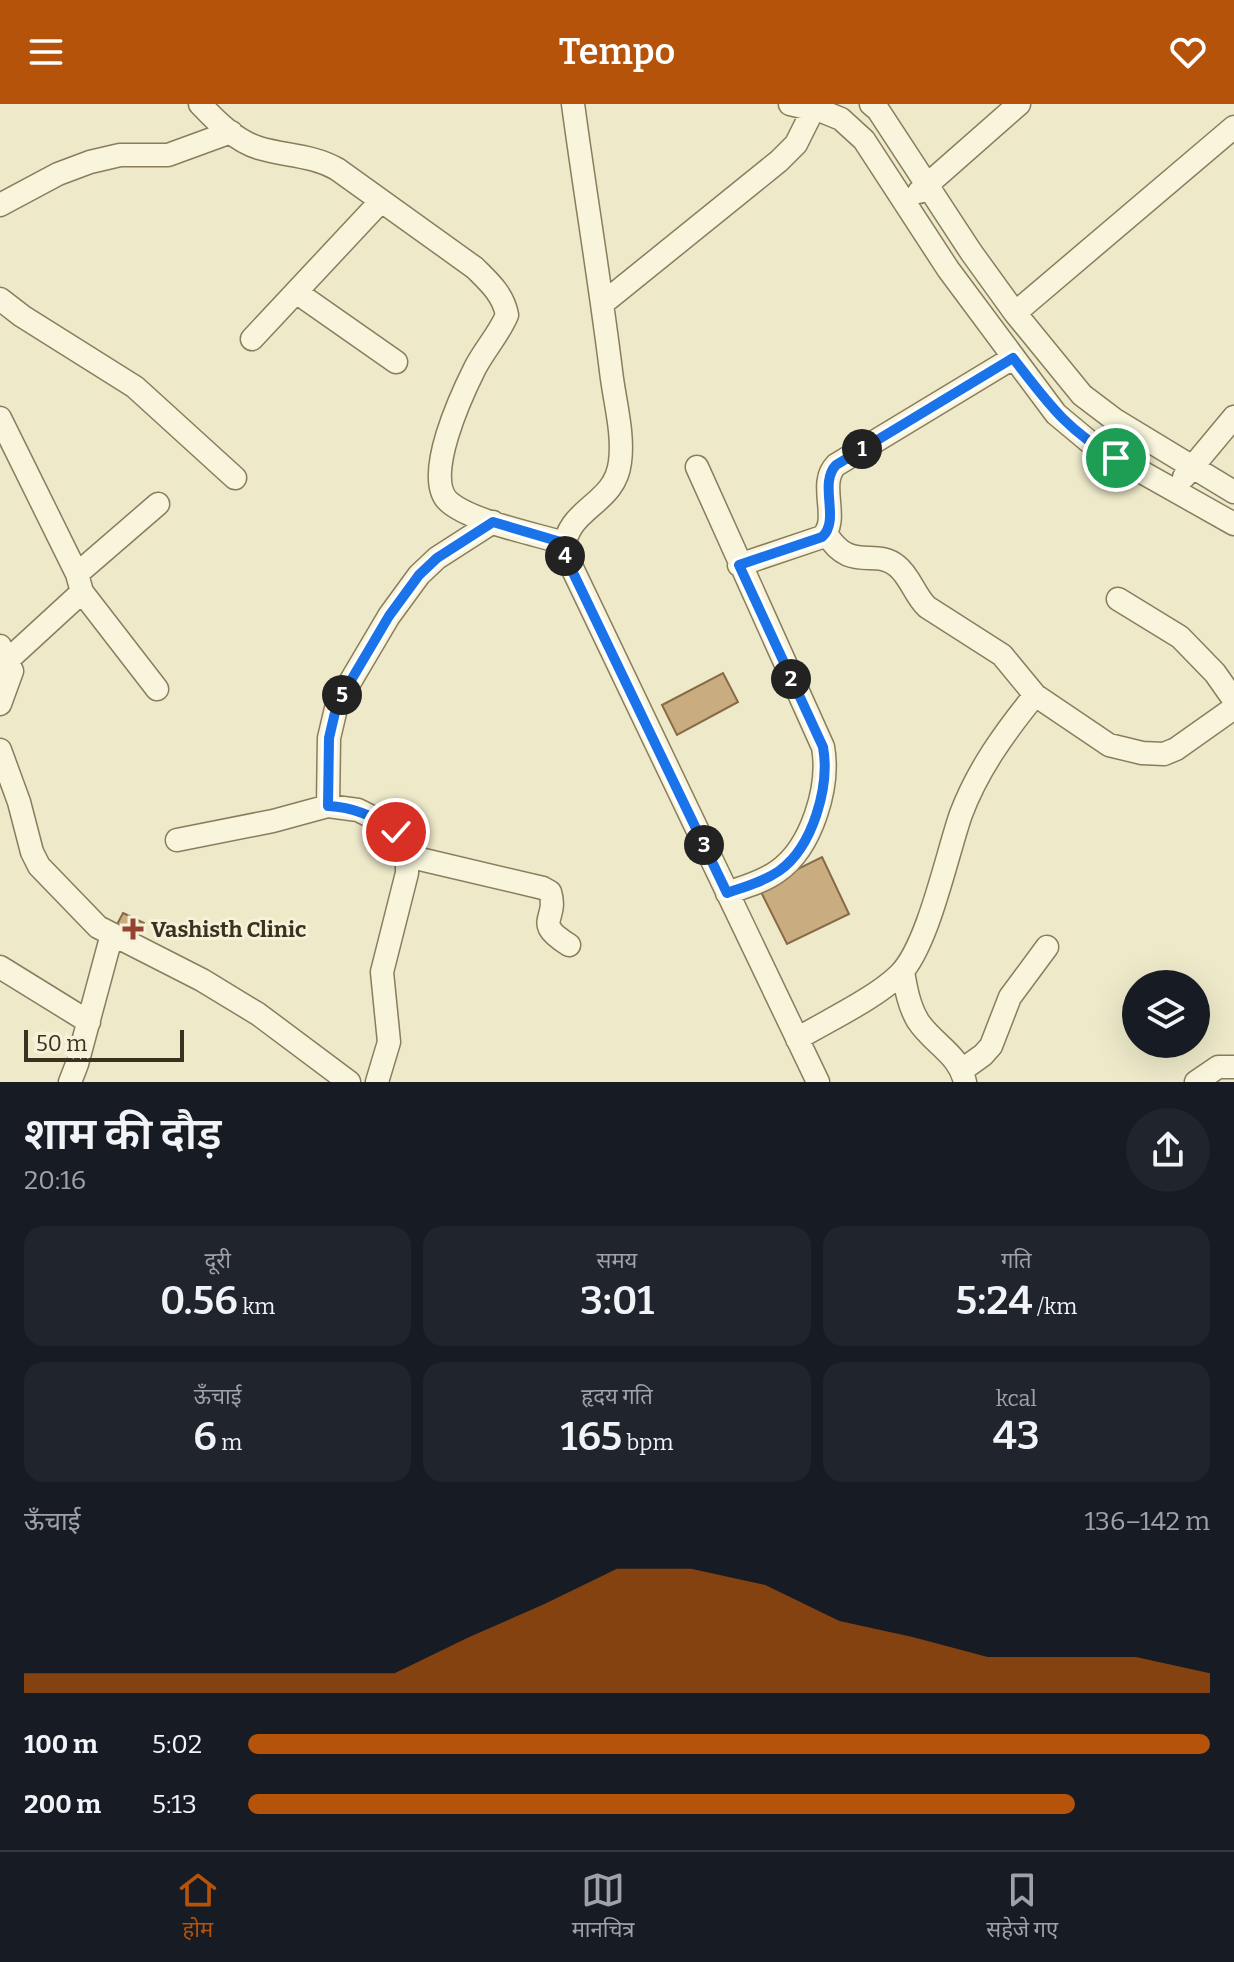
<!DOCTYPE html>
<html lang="hi">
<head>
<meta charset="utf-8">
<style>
	:root { --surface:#171b24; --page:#20242c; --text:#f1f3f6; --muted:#9ea1a6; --line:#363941; --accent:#b45309 }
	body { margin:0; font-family:Bitter,"Noto Sans Devanagari",serif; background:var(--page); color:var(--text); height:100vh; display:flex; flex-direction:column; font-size:30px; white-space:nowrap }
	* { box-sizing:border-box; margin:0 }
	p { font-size:26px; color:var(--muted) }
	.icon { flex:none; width:44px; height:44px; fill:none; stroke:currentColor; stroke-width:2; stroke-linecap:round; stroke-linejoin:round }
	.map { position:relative; height:978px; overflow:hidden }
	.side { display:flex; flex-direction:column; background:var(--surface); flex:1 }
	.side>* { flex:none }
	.fabs { position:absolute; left:1122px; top:866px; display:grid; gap:16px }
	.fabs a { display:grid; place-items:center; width:88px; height:88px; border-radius:50%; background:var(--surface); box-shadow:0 8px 32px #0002; font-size:40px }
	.scale { position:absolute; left:24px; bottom:20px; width:160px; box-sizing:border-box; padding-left:8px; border:4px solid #3a3221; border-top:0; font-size:22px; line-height:28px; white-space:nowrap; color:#3a3221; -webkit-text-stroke:6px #f5f2d9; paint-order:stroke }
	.pin { position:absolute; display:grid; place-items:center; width:68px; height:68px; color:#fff; margin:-34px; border:4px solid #fff; border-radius:50%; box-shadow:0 2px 8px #0007 }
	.km { position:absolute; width:40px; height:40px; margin:-20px; border-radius:50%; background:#222; color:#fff; font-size:22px; line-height:40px; text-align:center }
	.round { display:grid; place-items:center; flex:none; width:84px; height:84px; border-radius:42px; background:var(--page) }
	.headline { display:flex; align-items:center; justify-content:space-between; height:136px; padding:0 24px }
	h1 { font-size:44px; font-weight:600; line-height:60px }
	.stats { display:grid; grid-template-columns:repeat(3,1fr); gap:12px; height:136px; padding:8px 24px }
	.stats div { display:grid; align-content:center; border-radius:20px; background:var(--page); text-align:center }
	.stats b { font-size:40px; font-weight:600 }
	.stats small { font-size:22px; font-weight:400 }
	.stats p { font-size:22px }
	.chart { height:224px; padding:16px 24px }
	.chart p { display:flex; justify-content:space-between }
	.chart svg { width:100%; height:144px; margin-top:8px; fill:var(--accent); opacity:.7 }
	ul { padding:0 24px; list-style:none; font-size:26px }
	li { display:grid; grid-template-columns:128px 96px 1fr; align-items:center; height:60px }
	li i { height:20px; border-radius:10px; background:var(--accent) }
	header { display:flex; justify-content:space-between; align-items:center; height:104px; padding:0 24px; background:var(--accent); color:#fff; font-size:36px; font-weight:600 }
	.menu { display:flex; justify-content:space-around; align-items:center; height:112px; border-top:2px solid var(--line); background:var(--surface); font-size:22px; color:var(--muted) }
	.menu a { display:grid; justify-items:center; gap:4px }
	.menu .current { color:var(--accent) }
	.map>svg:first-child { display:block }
	.building { fill:#caac81; stroke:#876b45; stroke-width:2 }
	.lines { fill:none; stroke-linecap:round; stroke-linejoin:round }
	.minor-casing { stroke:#897d5e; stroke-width:25 }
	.minor { stroke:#f8f5dc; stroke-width:22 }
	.route-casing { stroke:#fff; stroke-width:16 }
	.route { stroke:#1a73e8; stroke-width:10 }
	.poi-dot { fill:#964231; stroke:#f5f2d9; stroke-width:3 }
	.labels { text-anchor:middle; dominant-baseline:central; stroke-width:6; stroke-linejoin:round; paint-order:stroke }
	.poi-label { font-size:22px; font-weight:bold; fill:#3a3221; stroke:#f5f2d9; text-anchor:start }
</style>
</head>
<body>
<header><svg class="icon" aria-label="menu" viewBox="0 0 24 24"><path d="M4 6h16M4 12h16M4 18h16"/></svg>Tempo<svg class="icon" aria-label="heart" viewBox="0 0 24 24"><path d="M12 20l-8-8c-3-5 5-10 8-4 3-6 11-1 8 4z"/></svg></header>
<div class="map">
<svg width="1234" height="978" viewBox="0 0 1234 978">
	<rect width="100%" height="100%" fill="#ede9c9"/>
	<path class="building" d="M 723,569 L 738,598 L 677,631 L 662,601 Z
		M 822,753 L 849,810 L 787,840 L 759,784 Z
		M 123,809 L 144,819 L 135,836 L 114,826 Z"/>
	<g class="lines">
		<g class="minor-casing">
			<path id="minor" d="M 200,0 C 216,17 236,37 259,44 C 286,52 312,51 337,65 L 475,164 C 489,178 503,190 507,211 C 499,230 485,245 475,264 C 462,290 423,373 448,397 C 469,417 535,430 564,439
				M 573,0 C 585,89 600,178 611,267 C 614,295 624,329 620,358 C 615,402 566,403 564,447 L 818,978
				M 790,0 L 824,8 L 841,15 L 864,36 L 948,165 L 1056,310 L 1092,340 L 1234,420
				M 871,0 L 878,6 L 971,148 L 1015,209 L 1082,291 L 1115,316 L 1234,388
				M 919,88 L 1019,0
				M 0,101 L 58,70 L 90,58 L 120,51 L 168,51 L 231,28
				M 296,188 L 396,258
				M 0,195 L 22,212 L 135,283 L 235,374
				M 602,200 L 779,57 L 796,40 L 816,0
				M 1015,209 L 1234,23
				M 252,235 L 381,97
				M 0,314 L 77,470 L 82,488 L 9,555
				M 697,363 L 823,643 C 830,682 812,743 778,767 C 763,778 744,783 727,789
				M 1184,373 L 1234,313
				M 826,429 C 850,470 875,443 897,462 C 910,472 915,492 927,503 L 1002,551 L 1035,591 L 1109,641 L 1142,649 L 1164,650 L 1176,645 L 1234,604
				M 739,461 L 822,433 C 841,416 817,380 836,361 L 1013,254
				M 77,470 L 158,400
				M 82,488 L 157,585
				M 1118,495 L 1180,533 L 1215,569 L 1234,596
				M 0,542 L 12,567 L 0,600
				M 0,646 L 19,698 L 32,748 L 39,762 L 98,823 L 202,876 L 258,910 L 349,978
				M 328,702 L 329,634 L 337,600 L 389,512 L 419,471 L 437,454 L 493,418
				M 177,736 L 273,717 L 328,702 L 358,706 L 382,718 L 396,728 L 407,752 L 407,769 L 382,868 L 389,938 L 377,978
				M 407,752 L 543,784 L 550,788 C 559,817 531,817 569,841
				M 0,863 L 89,918
				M 903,868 C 906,885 909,902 918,917 C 933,940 959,950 965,978
				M 797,935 C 827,917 876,894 900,870 C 928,842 947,750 961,710 C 978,665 1005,628 1035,591
				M 962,966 L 983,951 L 991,942 L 1010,893 L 1047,843
				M 70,978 L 77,960 L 112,830
				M 1196,978 L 1218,963 L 1234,963"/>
		</g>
		<use href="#minor" class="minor"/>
	</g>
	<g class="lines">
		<g class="route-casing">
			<path id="route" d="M 396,728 C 375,712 354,703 328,702 L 329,634 L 337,600 L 389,512 L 419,471 L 437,454 L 493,418 L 564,439 L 566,454 L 727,789 C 744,783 763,778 779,767 C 813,743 830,682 823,643 L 739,461 L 822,433 C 841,416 818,380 836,361 L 1013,254 C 1047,298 1067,327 1116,354"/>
		</g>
		<use href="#route" class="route"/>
	</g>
	<path class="poi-dot" d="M129 813h8v8h8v8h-8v8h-8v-8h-8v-8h8z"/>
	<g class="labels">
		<g class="poi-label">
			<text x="151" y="825">Vashisth Clinic</text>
		</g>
	</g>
</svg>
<div class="fabs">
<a><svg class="icon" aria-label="layers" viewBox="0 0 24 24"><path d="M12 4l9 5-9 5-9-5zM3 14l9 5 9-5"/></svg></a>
</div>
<div class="scale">50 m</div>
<div class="pin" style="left:1116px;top:354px;background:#1e9e55"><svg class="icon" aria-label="arrive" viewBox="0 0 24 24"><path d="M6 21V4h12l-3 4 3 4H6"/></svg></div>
<div class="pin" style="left:396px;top:728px;background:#d93025"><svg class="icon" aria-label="check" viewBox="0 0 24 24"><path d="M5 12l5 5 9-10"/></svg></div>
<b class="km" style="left:862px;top:345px">1</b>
<b class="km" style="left:791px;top:575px">2</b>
<b class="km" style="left:704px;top:741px">3</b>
<b class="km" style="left:565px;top:452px">4</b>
<b class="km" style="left:342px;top:591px">5</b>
</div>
<section class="side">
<div class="headline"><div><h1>शाम की दौड़</h1><p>20:16</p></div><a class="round"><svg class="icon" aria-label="share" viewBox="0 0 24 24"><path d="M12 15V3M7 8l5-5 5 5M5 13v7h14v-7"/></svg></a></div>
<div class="stats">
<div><p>दूरी</p><b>0.56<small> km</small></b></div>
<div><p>समय</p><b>3:01</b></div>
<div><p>गति</p><b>5:24<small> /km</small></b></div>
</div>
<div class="stats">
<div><p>ऊँचाई</p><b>6<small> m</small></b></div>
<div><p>हृदय गति</p><b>165<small> bpm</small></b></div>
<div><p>kcal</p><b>43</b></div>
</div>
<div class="chart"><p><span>ऊँचाई</span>136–142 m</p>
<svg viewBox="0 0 160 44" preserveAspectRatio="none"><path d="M0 44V38L10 38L20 38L30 38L40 38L50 38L60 27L70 17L80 6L90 6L100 11L110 22L120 27L130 33L140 33L150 33L160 38V44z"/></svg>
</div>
<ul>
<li><b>100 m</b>5:02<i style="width:100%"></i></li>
<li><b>200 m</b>5:13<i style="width:86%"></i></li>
</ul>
</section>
<nav class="menu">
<a class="current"><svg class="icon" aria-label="home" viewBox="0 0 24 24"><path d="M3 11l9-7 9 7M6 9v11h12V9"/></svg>होम</a>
<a><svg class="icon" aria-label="map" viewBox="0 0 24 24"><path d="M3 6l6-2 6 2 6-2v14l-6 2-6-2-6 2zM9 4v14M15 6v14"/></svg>मानचित्र</a>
<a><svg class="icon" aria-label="saved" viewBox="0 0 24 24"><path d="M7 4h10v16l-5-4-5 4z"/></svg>सहेजे गए</a>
</nav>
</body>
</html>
